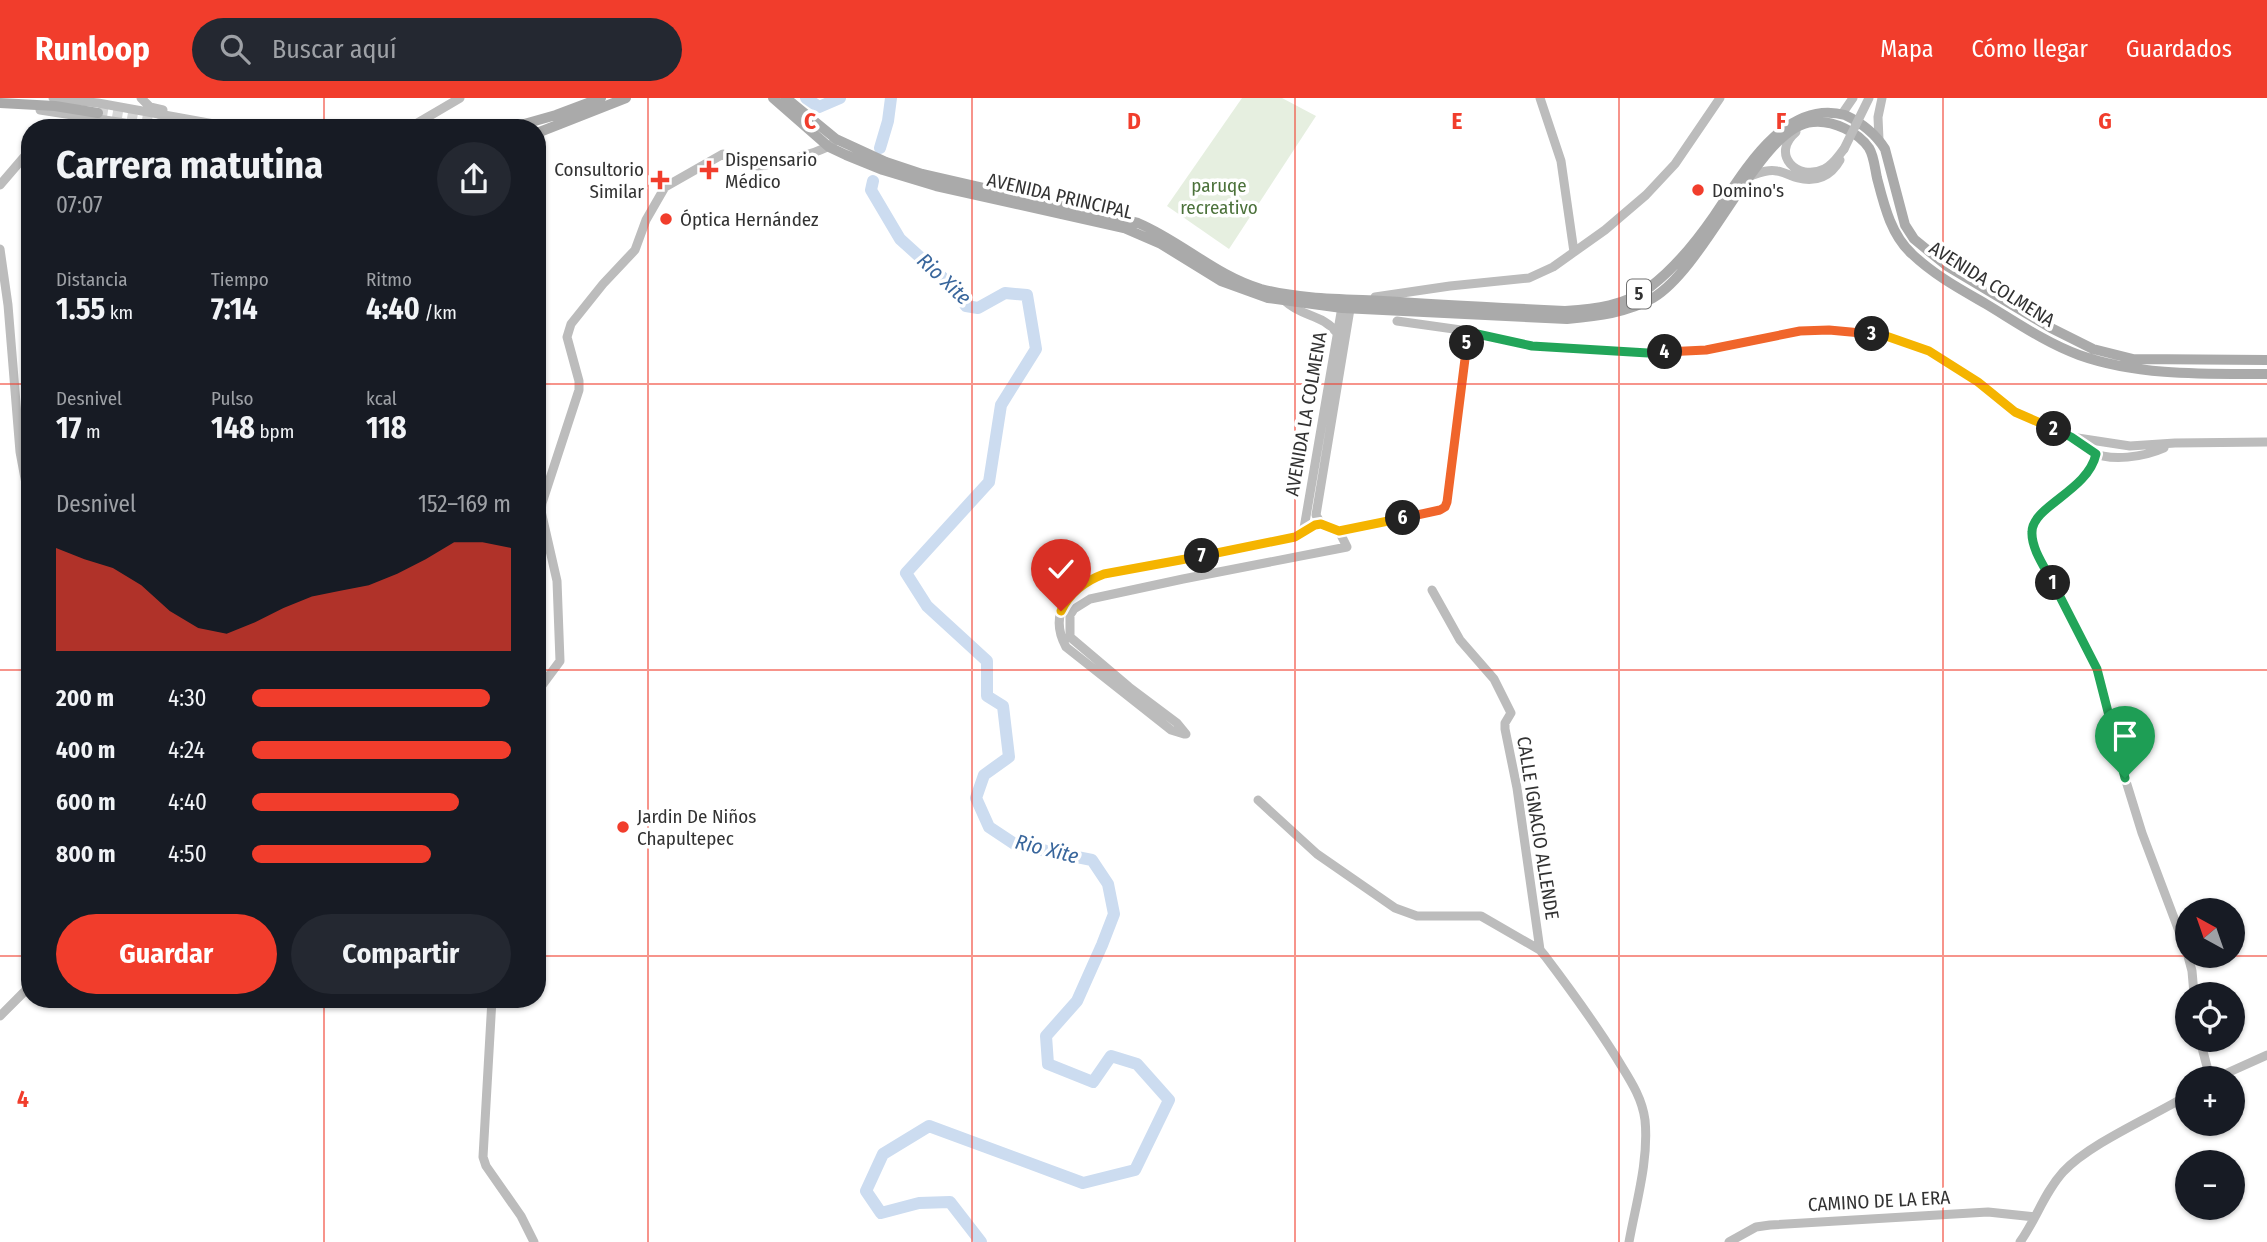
<!DOCTYPE html>
<html lang="es">
<head>
<meta charset="utf-8">
<style>
	:root { --surface:#171b24; --page:#242831; --text:#f1f3f6; --muted:#9ea1a6; --accent:#f13d2c }
	body { margin:0; font-family:"Fira Sans Condensed",sans-serif; background:var(--page); color:var(--text); height:100vh; display:flex; flex-direction:column; font-size:26px; white-space:nowrap }
	* { box-sizing:border-box; margin:0 }
	p { font-size:23px; color:var(--muted) }
	.icon { flex:none; width:38px; height:38px; fill:none; stroke:currentColor; stroke-width:2; stroke-linecap:round; stroke-linejoin:round }
	.map { position:relative; flex:1; overflow:hidden }
	.sheet { position:absolute; left:21px; top:21px; width:525px; height:889px; display:flex; flex-direction:column; background:var(--surface); border-radius:28px; box-shadow:0 2px 5px #0004 }
	.sheet>* { flex:none }
	.needle { width:46px; rotate:320deg }
	.tools { position:absolute; left:2175px; top:800px; display:grid; gap:14px }
	.tools a { display:grid; place-items:center; width:70px; height:70px; border-radius:50%; background:var(--surface); box-shadow:0 2px 5px #0004; font-size:35px }
	.pin { position:absolute; display:grid; place-items:center; width:60px; height:60px; color:#fff; margin:-72px -30px; border-radius:50% 50% 50% 0; rotate:-45deg; box-shadow:0 0 7px #0007 }
	.pin .icon { rotate:45deg }
	.km { position:absolute; width:35px; height:35px; margin:-18px; border-radius:50%; background:#222; color:#fff; font-size:19px; line-height:35px; text-align:center }
	.round { display:grid; place-items:center; flex:none; width:74px; height:74px; border-radius:37px; background:var(--page) }
	.summary { display:flex; align-items:center; justify-content:space-between; height:119px; padding:0 35px }
	h1 { font-size:38px; font-weight:700; line-height:52px }
	.stats { display:grid; grid-template-columns:repeat(3,1fr); gap:10px; height:119px; padding:7px 35px }
	.stats div { display:grid; align-content:center }
	.stats b { font-size:30px; font-weight:700 }
	.stats small { font-size:19px; font-weight:400 }
	.stats p { font-size:19px }
	.chart { height:196px; padding:14px 35px }
	.chart p { display:flex; justify-content:space-between }
	.chart svg { width:100%; height:126px; margin-top:7px; fill:var(--accent); opacity:.7 }
	.button { display:flex; gap:14px; margin-top:auto; padding:14px 35px }
	.button a { flex:1; height:80px; border-radius:42px; background:var(--accent); color:#fff; font-size:28px; font-weight:700; line-height:80px; text-align:center }
	.button a+a { background:var(--page); color:var(--text) }
	ul { padding:0 35px; list-style:none; font-size:23px }
	li { display:grid; grid-template-columns:112px 84px 1fr; align-items:center; height:52px }
	li i { height:18px; border-radius:9px; background:var(--accent) }
	header { display:flex; align-items:center; gap:42px; box-sizing:border-box; height:98px; padding:0 35px; background:var(--accent); color:#fff }
	header strong { font-size:33px }
	nav { display:flex; gap:38px; margin-inline-start:auto; font-size:24px }
	.search { width:490px; height:63px; background:var(--page); display:flex; align-items:center; gap:18px; box-sizing:border-box; padding:0 24px; border-radius:38px; color:var(--muted); font-size:26px }
	.map>svg:first-child { display:block }
	.green { fill:#e6efe0 }
	.lines { fill:none; stroke-linecap:round; stroke-linejoin:round }
	.river { stroke:#ccdcf0; stroke-width:12 }
	.primary-tunnel { stroke:#d6d6d6; stroke-width:10; stroke-dasharray:10 5; stroke-linecap:butt }
	.secondary { stroke:#bcbcbc; stroke-width:9 }
	.primary { stroke:#aaa; stroke-width:10 }
	.secondary-bridge { stroke:#bcbcbc; stroke-width:9 }
	.split-1-casing { stroke:#fff; stroke-width:14 }
	.split-2-casing { stroke:#fff; stroke-width:14 }
	.split-3-casing { stroke:#fff; stroke-width:14 }
	.split-4-casing { stroke:#fff; stroke-width:14 }
	.split-5-casing { stroke:#fff; stroke-width:14 }
	.split-6-casing { stroke:#fff; stroke-width:14 }
	.split-7-casing { stroke:#fff; stroke-width:14 }
	.split-8-casing { stroke:#fff; stroke-width:14 }
	.split-1 { stroke:#22a559; stroke-width:9 }
	.split-2 { stroke:#22a559; stroke-width:9 }
	.split-3 { stroke:#f5b400; stroke-width:9 }
	.split-4 { stroke:#f0652b; stroke-width:9 }
	.split-5 { stroke:#22a559; stroke-width:9 }
	.split-6 { stroke:#f0652b; stroke-width:9 }
	.split-7 { stroke:#f5b400; stroke-width:9 }
	.split-8 { stroke:#f5b400; stroke-width:9 }
	.grid { fill:none; stroke:#f13d2c; stroke-width:2; stroke-opacity:0.55 }
	.poi-dot { fill:#f13d2c; stroke:#fff; stroke-width:2.5 }
	.labels { text-anchor:middle; dominant-baseline:central; stroke-width:7; stroke-linejoin:round; paint-order:stroke }
	.shield { fill:#fff; stroke:#707070; stroke-width:2 }
	.shield-label { font-size:18px; font-weight:bold; fill:#323232 }
	.poi-label { font-size:19px; fill:#323232; stroke:#fff; text-anchor:start }
	.park-label { font-size:19px; fill:#4c723b; stroke:#fff }
	.street-label { font-size:19px; fill:#323232; stroke:#fff }
	.water-label { font-size:21px; font-style:italic; fill:#39669c; stroke:#fff }
	.grid-label { font-size:23px; text-anchor:middle; font-weight:bold; fill:#f13d2c; stroke:#fff; stroke-width:7; stroke-linejoin:round; paint-order:stroke }
</style>
</head>
<body>
<header>
<strong>Runloop</strong>
<div class="search"><svg class="icon" aria-label="search" viewBox="0 0 24 24"><circle cx="10" cy="10" r="6"/><path d="M15 15l6 6"/></svg>Buscar aquí</div>
<nav><a>Mapa</a><a>Cómo llegar</a><a>Guardados</a></nav>
</header>
<div class="map">
<svg width="2267" height="1144" viewBox="0 0 2267 1144">
	<rect width="100%" height="100%" fill="#fff"/>
	<path class="green" d="M 1242,0 L 1282,0 L 1316,18 L 1229,151 L 1167,108 Z"/>
	<g class="lines">
		<path class="river" d="M 806,0 L 819,9 L 840,0
			M 880,50 L 888,23 L 891,0
			M 873,83 L 871,92 L 900,141 L 953,189 L 966,208 L 978,210 L 1005,195 L 1027,197 L 1036,251 L 1001,307 L 989,384 L 906,475 L 927,508 L 987,563 L 987,598 L 1003,608 L 1009,659 L 984,677 L 976,700 L 989,729 L 1016,747 L 1092,762 L 1108,786 L 1114,816 L 1102,847 L 1077,903 L 1046,938 L 1048,966 L 1093,984 L 1111,958 L 1137,966 L 1169,1002 L 1135,1072 L 1083,1085 L 929,1028 L 883,1056 L 866,1093 L 881,1115 L 919,1105 L 950,1104 L 981,1144"/>
		<path class="primary-tunnel" d="M 98,12 L 203,29"/>
		<path class="secondary" d="M 53,0 L 98,5 L 236,30
			M 141,0 L 150,9 L 163,12
			M 1540,0 L 1561,63 L 1574,154
			M 40,12 L 157,30
			M 1842,16 L 1853,0
			M 48,30 L 58,26 L 84,30
			M 409,30 L 460,0
			M 1796,34 C 1770,56 1797,84 1824,71 C 1833,67 1838,58 1844,51
			M 1879,42 L 1878,19 L 1882,0
			M 1750,78 C 1759,75 1768,71 1777,73 C 1784,74 1791,78 1798,80 C 1816,85 1831,78 1840,62
			M 0,87 L 30,52
			M 0,151 L 8,207 L 20,354 L 30,407
			M 1375,199 L 1450,188 L 1529,180 L 1553,169 L 1605,132 L 1646,97 L 1675,66 L 1720,0
			M 1285,203 C 1303,220 1322,215 1338,236
			M 1397,223 L 1461,232 L 1532,248 L 1648,255 L 1706,252 L 1800,233 L 1829,232 L 1886,238 L 1929,253 L 1978,284 L 2015,314 L 2071,339 L 2130,348 L 2175,345 L 2267,344
			M 2073,340 C 2078,345 2084,350 2091,354 C 2111,364 2144,359 2164,350
			M 2096,356 C 2087,399 2027,404 2033,444 L 2097,571 L 2125,680 L 2142,735 L 2188,857
			M 1321,426 L 1339,433 L 1440,412 L 1448,404 L 1468,234
			M 1321,426 L 1316,417 L 1351,205
			M 1303,436 L 1343,203
			M 1432,492 L 1460,542 L 1494,581 L 1511,615 L 1505,625 L 1505,631 L 1517,690 L 1540,852
			M 537,594 L 560,563 L 557,483 L 541,413 L 542,405 L 579,292 L 579,283 L 567,239 L 571,226 L 603,186 L 635,152 L 646,122 L 665,89 L 723,56 C 733,62 743,67 754,68 C 767,69 824,54 833,45
			M 1184,636 L 1171,632 L 1066,549 C 1047,514 1071,488 1104,476 L 1295,439 L 1321,426
			M 1186,636 L 1177,625 L 1129,589 L 1070,539 L 1070,517 L 1074,511 L 1090,501 L 1183,481 L 1347,449 L 1339,433
			M 1258,702 L 1317,756 L 1395,810 L 1417,818 L 1481,818 L 1540,852 L 1545,858 C 1570,891 1594,924 1616,959 C 1628,979 1642,998 1645,1022 C 1649,1062 1636,1105 1629,1144
			M 2188,858 L 2192,873 L 2194,896
			M 492,901 L 483,1059 L 486,1068 L 521,1118 L 534,1144
			M 0,918 L 25,893 L 30,882
			M 2200,942 L 2210,980
			M 2216,980 L 2267,957
			M 1729,1144 L 1756,1129 L 1770,1127 L 1988,1114 L 2035,1119
			M 2020,1144 C 2036,1122 2044,1095 2063,1074 C 2090,1045 2152,1019 2188,997"/>
		<path class="primary" d="M 773,0 L 829,49 L 846,57 L 883,72 L 936,88 L 1124,130 L 1161,146 L 1221,183 L 1268,200 L 1342,210 L 1567,221 C 1597,218 1627,215 1653,200 C 1708,167 1760,27 1813,24 C 1833,22 1858,34 1869,50 C 1874,58 1875,71 1877,80 C 1884,107 1891,137 1912,156 C 1934,177 1960,191 1986,206 C 2016,224 2046,245 2079,257 C 2138,278 2205,276 2267,276
			M 786,0 L 836,41 L 886,64 L 922,76 L 1138,125 C 1181,143 1216,178 1261,191 C 1300,201 1342,201 1383,203 C 1443,207 1504,210 1565,213 C 1594,211 1626,208 1650,189 C 1675,170 1696,144 1714,118 C 1741,79 1783,0 1845,17 C 1862,25 1875,35 1885,51 L 1905,127 L 1914,141 L 1947,168 L 2051,230 L 2093,251 L 2133,261 L 2267,262
			M 0,5 L 55,8 L 98,15
			M 203,29 L 205,30
			M 510,30 L 556,17 L 601,0
			M 537,35 L 626,0"/>
		<path class="secondary-bridge" d="M 1844,51 L 1869,0"/>
	</g>
	<g class="lines">
		<g class="split-1-casing">
			<path id="split-1" d="M 2053,485 L 2097,571 L 2125,680"/>
		</g>
		<g class="split-2-casing">
			<path id="split-2" d="M 2053,485 C 2046,471 2031,451 2032,434 C 2032,408 2088,393 2096,356 L 2071,339 L 2054,331"/>
		</g>
		<g class="split-3-casing">
			<path id="split-3" d="M 1872,236 L 1886,238 L 1929,253 L 1978,284 L 2015,314 L 2054,331"/>
		</g>
		<g class="split-4-casing">
			<path id="split-4" d="M 1665,254 L 1706,252 L 1800,233 L 1829,232 L 1872,236"/>
		</g>
		<g class="split-5-casing">
			<path id="split-5" d="M 1467,245 L 1468,234 L 1532,248 L 1648,255 L 1665,254"/>
		</g>
		<g class="split-6-casing">
			<path id="split-6" d="M 1403,420 L 1440,412 L 1445,409 L 1447,404 L 1467,245"/>
		</g>
		<g class="split-7-casing">
			<path id="split-7" d="M 1202,458 L 1295,439 L 1315,427 L 1321,426 L 1339,433 L 1403,420"/>
		</g>
		<g class="split-8-casing">
			<path id="split-8" d="M 1061,513 C 1070,494 1085,483 1104,476 L 1202,458"/>
		</g>
		<use href="#split-1" class="split-1"/>
		<use href="#split-2" class="split-2"/>
		<use href="#split-3" class="split-3"/>
		<use href="#split-4" class="split-4"/>
		<use href="#split-5" class="split-5"/>
		<use href="#split-6" class="split-6"/>
		<use href="#split-7" class="split-7"/>
		<use href="#split-8" class="split-8"/>
	</g>
	<path class="grid" d="M 324,0 L 324,30M 648,0 L 648,1144M 972,0 L 972,1144M 1295,0 L 1295,1144M 1619,0 L 1619,1144M 1943,0 L 1943,1144M 0,286 L 30,286M 537,286 L 2267,286M 0,572 L 30,572M 537,572 L 2267,572M 0,858 L 30,858M 537,858 L 2267,858M 324,901 L 324,1144"/>
	<g class="poi-dot">
		<path d="M705.5 61.5h7v7h7v7h-7v7h-7v-7h-7v-7h7z"/>
		<path d="M656.5 71.5h7v7h7v7h-7v7h-7v-7h-7v-7h7z"/>
		<circle cx="1698" cy="92" r="7"/>
		<circle cx="666" cy="121" r="7"/>
		<circle cx="623" cy="729" r="7"/>
	</g>
	<g class="labels">
		<rect class="shield" x="1627" y="181.5" width="24" height="29" rx="5"/>
		<g class="shield-label">
			<text x="1639" y="196">5</text>
		</g>
		<g class="poi-label">
			<text x="725" y="61">Dispensario<tspan x="725" dy="22">Médico</tspan></text>
			<text x="644" y="71" text-anchor="end">Consultorio<tspan x="644" dy="22">Similar</tspan></text>
			<text x="1712" y="92">Domino's</text>
			<text x="680" y="121">Óptica Hernández</text>
			<text x="637" y="718">Jardin De Niños<tspan x="637" dy="22">Chapultepec</tspan></text>
		</g>
		<g class="park-label">
			<text x="1219" y="87">paruqe<tspan x="1219" dy="22">recreativo</tspan></text>
		</g>
		<g class="street-label">
			<text transform="translate(1060 98) rotate(13)">AVENIDA PRINCIPAL</text>
			<text transform="translate(1992 186) rotate(32)">AVENIDA COLMENA</text>
			<text transform="translate(1306 316) rotate(-80)">AVENIDA LA COLMENA</text>
			<text transform="translate(1538 730) rotate(81)">CALLE IGNACIO ALLENDE</text>
			<text transform="translate(1879 1103) rotate(-3)">CAMINO DE LA ERA</text>
		</g>
		<g class="water-label">
			<text transform="translate(944 181) rotate(43)">Rio Xite</text>
			<text transform="translate(1047 751) rotate(14)">Rio Xite</text>
		</g>
	</g>
	<g class="grid-label">
		<text x="810" y="31">C</text>
		<text x="1134" y="31">D</text>
		<text x="1457" y="31">E</text>
		<text x="1781" y="31">F</text>
		<text x="2105" y="31">G</text>
		<text x="23" y="1009">4</text>
	</g>
</svg>
<div class="tools">
<a><svg class="needle" viewBox="-14 -14 28 28"><path d="M0-13l5 13h-10z" fill="#e53935"/><path d="M0 13l5-13h-10z" fill="#9ea1a6"/></svg></a>
<a><svg class="icon" aria-label="locate" viewBox="0 0 24 24"><circle cx="12" cy="12" r="6"/><path d="M12 2v4M12 18v4M2 12h4M18 12h4"/></svg></a>
<a>+</a>
<a>−</a>
</div>
<div class="pin" style="left:2125px;top:680px;background:#1e9e55"><svg class="icon" aria-label="arrive" viewBox="0 0 24 24"><path d="M6 21V4h12l-3 4 3 4H6"/></svg></div>
<div class="pin" style="left:1061px;top:513px;background:#d93025"><svg class="icon" aria-label="check" viewBox="0 0 24 24"><path d="M5 12l5 5 9-10"/></svg></div>
<b class="km" style="left:2053px;top:485px">1</b>
<b class="km" style="left:2054px;top:331px">2</b>
<b class="km" style="left:1872px;top:236px">3</b>
<b class="km" style="left:1665px;top:254px">4</b>
<b class="km" style="left:1467px;top:245px">5</b>
<b class="km" style="left:1403px;top:420px">6</b>
<b class="km" style="left:1202px;top:458px">7</b>
<section class="sheet">
<div class="summary"><div><h1>Carrera matutina</h1><p>07:07</p></div><a class="round"><svg class="icon" aria-label="share" viewBox="0 0 24 24"><path d="M12 15V3M7 8l5-5 5 5M5 13v7h14v-7"/></svg></a></div>
<div class="stats">
<div><p>Distancia</p><b>1.55<small> km</small></b></div>
<div><p>Tiempo</p><b>7:14</b></div>
<div><p>Ritmo</p><b>4:40<small> /km</small></b></div>
</div>
<div class="stats">
<div><p>Desnivel</p><b>17<small> m</small></b></div>
<div><p>Pulso</p><b>148<small> bpm</small></b></div>
<div><p>kcal</p><b>118</b></div>
</div>
<div class="chart"><p><span>Desnivel</span>152–169 m</p>
<svg viewBox="0 0 160 44" preserveAspectRatio="none"><path d="M0 44V8L10 12L20 15L30 21L40 30L50 36L60 38L70 34L80 29L90 25L100 23L110 21L120 17L130 12L140 6L150 6L160 8V44z"/></svg>
</div>
<ul>
<li><b>200 m</b>4:30<i style="width:92%"></i></li>
<li><b>400 m</b>4:24<i style="width:100%"></i></li>
<li><b>600 m</b>4:40<i style="width:80%"></i></li>
<li><b>800 m</b>4:50<i style="width:69%"></i></li>
</ul>
<div class="button"><a>Guardar</a><a>Compartir</a></div>
</section>
</div>
</body>
</html>
